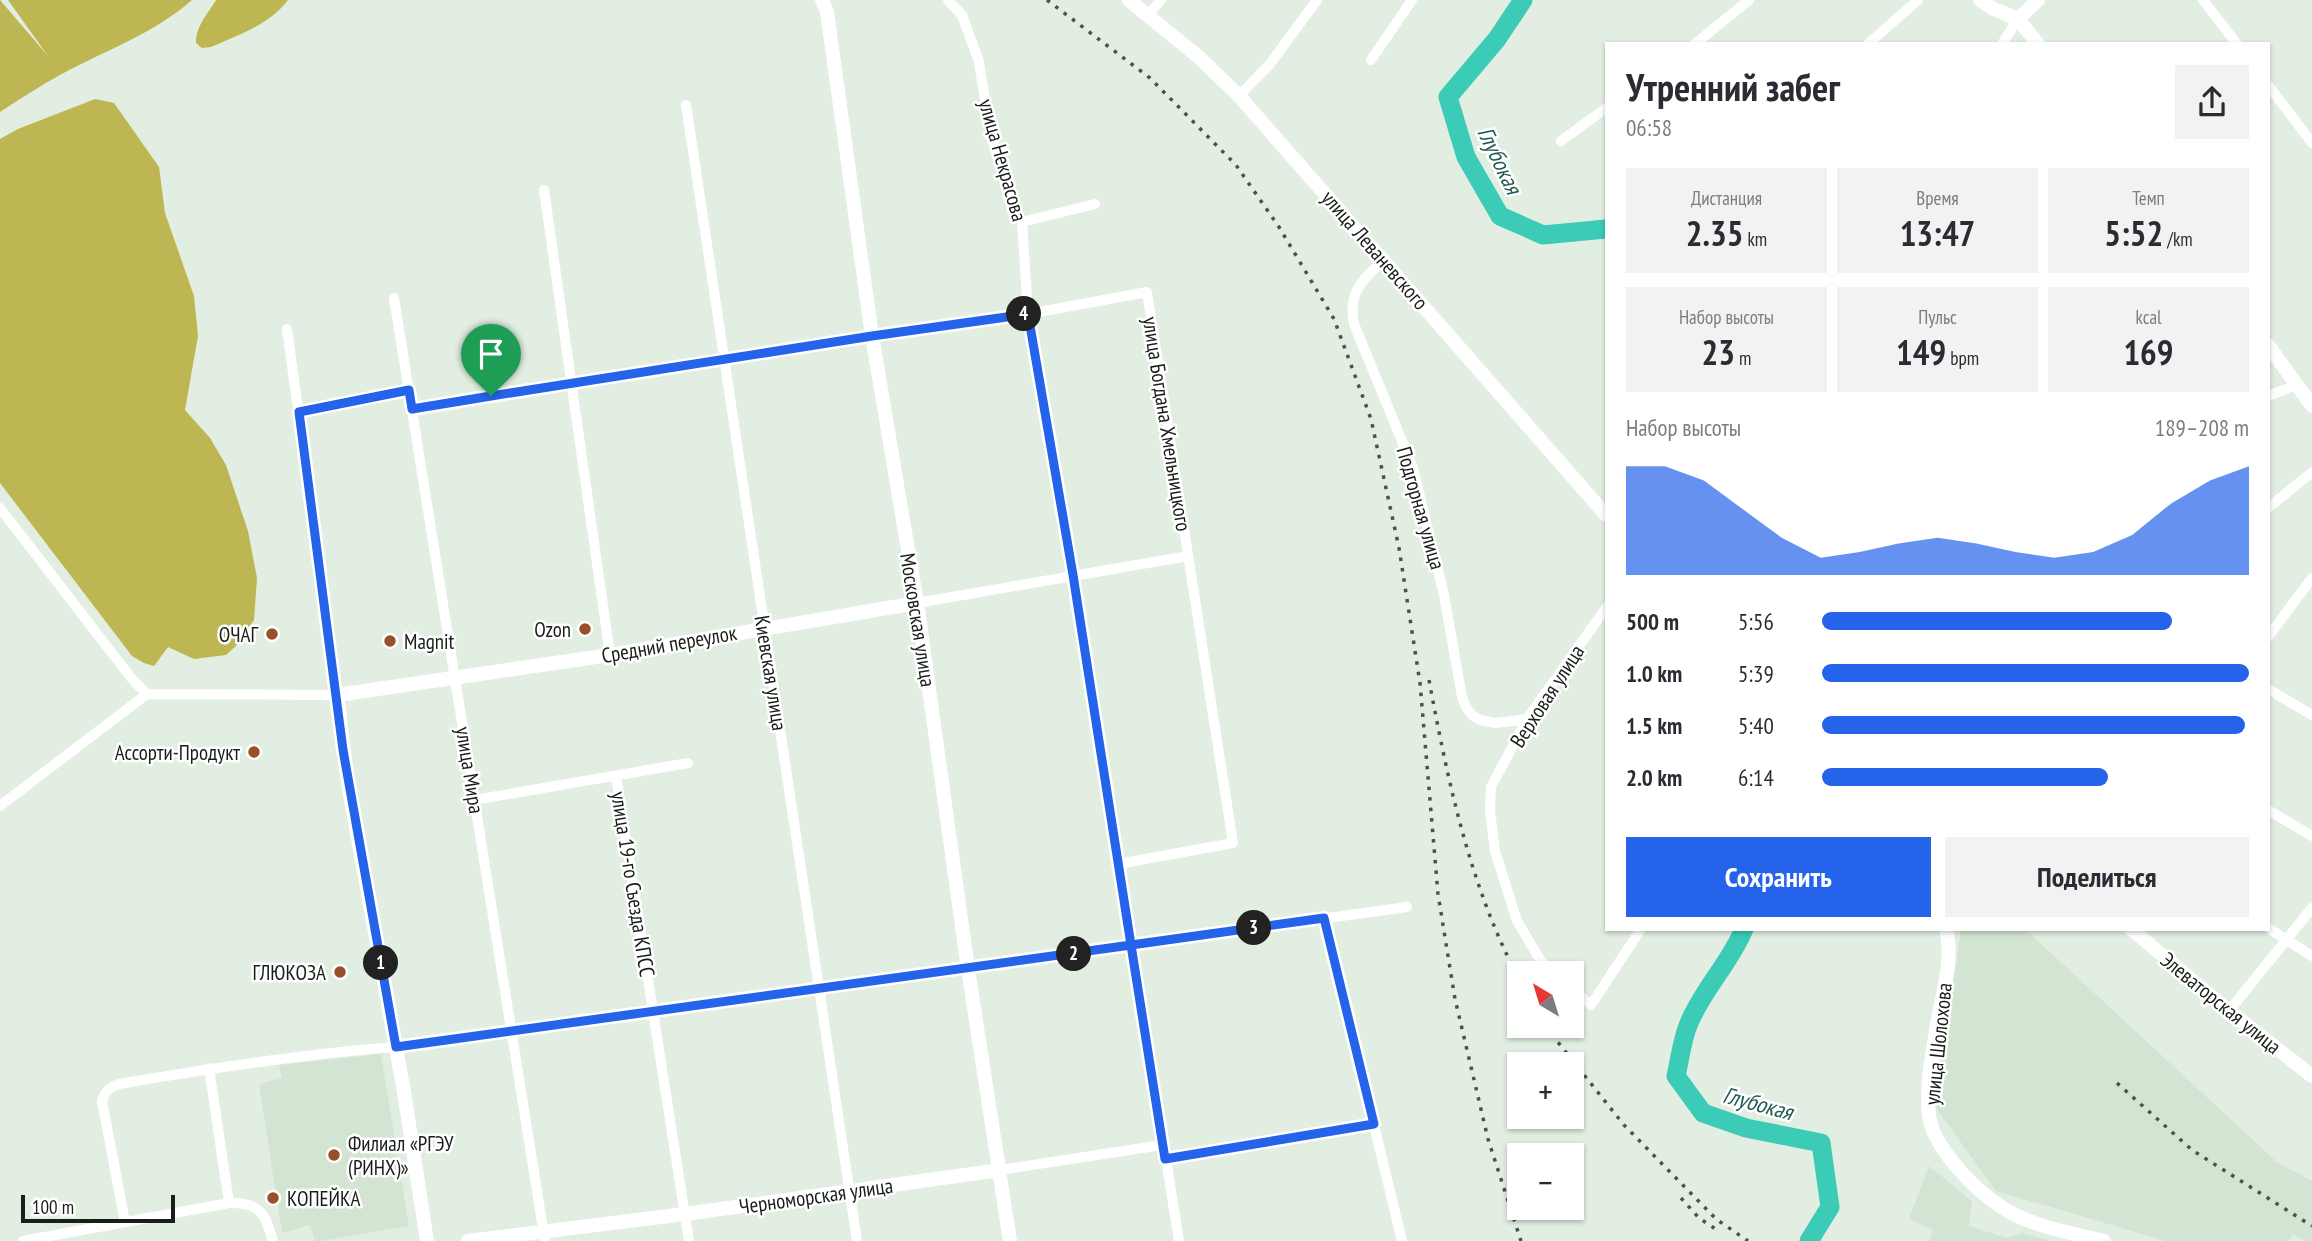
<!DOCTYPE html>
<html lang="ru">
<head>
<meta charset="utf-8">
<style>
	:root { --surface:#fff; --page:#f2f2f3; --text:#2b2b33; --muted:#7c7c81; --accent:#2563eb }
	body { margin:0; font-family:"PT Sans Narrow",sans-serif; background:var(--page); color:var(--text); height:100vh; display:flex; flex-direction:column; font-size:26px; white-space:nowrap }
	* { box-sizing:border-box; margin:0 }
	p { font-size:23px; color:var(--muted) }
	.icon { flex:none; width:38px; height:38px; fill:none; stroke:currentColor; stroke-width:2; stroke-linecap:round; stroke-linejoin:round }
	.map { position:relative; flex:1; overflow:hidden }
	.panel { position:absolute; left:1605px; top:42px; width:665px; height:889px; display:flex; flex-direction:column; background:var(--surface); border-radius:0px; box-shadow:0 2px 5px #0004 }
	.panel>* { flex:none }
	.needle { width:46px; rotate:322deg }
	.controls { position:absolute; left:1507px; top:961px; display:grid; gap:14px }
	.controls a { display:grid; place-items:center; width:77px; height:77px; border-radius:0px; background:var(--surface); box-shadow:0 2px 5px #0004; font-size:35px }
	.scale { position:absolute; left:21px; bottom:18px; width:154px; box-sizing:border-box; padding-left:7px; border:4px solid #1a1e1a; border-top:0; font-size:19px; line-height:24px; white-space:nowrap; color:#1a1e1a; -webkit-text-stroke:5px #fff; paint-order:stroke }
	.pin { position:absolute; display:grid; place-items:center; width:60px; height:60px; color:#fff; margin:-72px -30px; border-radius:50% 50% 50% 0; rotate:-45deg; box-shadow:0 0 7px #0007 }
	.pin .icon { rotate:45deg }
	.km { position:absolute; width:35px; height:35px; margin:-18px; border-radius:50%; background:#222; color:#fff; font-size:19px; line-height:35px; text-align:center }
	.round { display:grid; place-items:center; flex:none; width:74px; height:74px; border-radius:0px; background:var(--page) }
	.headline { display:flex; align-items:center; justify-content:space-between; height:119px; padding:0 21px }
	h1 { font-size:38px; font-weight:600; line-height:52px }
	.metrics { display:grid; grid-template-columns:repeat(3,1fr); gap:10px; height:119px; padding:7px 21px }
	.metrics div { display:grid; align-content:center; border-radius:0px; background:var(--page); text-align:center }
	.metrics b { font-size:35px; font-weight:600 }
	.metrics small { font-size:19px; font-weight:400 }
	.metrics p { font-size:19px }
	.chart { height:196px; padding:14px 21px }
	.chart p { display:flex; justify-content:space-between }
	.chart svg { width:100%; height:126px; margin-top:7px; fill:var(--accent); opacity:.7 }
	.action { display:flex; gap:14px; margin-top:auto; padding:14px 21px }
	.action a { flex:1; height:80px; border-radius:0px; background:var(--accent); color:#fff; font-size:28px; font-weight:600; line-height:80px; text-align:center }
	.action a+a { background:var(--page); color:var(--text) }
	ul { padding:0 21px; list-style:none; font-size:23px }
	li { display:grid; grid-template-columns:112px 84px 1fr; align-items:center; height:52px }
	li i { height:18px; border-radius:9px; background:var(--accent) }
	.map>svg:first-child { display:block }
	.built { fill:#d3e5d2 }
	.forest { fill:#beb652 }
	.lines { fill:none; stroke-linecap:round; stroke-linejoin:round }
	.river { stroke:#3bcbb7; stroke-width:19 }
	.street { stroke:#fff; stroke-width:10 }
	.secondary { stroke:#fff; stroke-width:14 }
	.rail { stroke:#4c524b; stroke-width:3.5; stroke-dasharray:3.5 7; stroke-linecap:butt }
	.route-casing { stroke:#fff; stroke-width:14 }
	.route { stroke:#2563eb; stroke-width:9 }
	.poi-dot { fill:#97502a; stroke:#fff; stroke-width:2.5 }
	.labels { text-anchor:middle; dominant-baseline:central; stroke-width:5; stroke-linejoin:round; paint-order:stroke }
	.street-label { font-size:21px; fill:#1a1e1a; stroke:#fff }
	.poi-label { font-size:21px; fill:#1a1e1a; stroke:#fff; text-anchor:end }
	.water-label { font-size:23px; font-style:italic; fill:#215a52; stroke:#fff }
</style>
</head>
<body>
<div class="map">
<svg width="2312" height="1241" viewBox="0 0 2312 1241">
	<rect width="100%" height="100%" fill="#e2eee1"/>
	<path class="built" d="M 1961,929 L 2025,929 L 2278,1163 L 2312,1181 L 2312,1241 L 2304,1241 L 2293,1234 L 2288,1241 L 2166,1241 L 1996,1191 L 1936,1108 Z
		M 381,1054 L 409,1226 L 320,1241 L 315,1241 L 310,1225 L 282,1233 L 259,1084 L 282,1078 L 279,1065 Z
		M 1929,1166 L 1972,1201 L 1969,1226 L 2007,1238 L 2023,1233 L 2051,1241 L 1929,1241 L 1933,1230 L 1909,1219 Z"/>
	<path class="forest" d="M 0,0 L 48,56 L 8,0 L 192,0 C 155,33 104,51 60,75 C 40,86 20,99 0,112 Z
		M 216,0 L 288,0 C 269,25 238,35 211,47 L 202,48 L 196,43 C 196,25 208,14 216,0 Z
		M 95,99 L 114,103 L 159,167 L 165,213 L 194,296 L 198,336 L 185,410 L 210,438 L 226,465 L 248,531 L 257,578 L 254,620 L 237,645 L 226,655 L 194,659 L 168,647 L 154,666 L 144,663 L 132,656 L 0,483 L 0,139 L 18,129 Z"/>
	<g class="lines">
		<path class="river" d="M 1523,0 L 1497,39 L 1448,97 L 1466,157 L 1500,216 L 1543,235 L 1606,229
			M 1744,929 C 1730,963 1703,989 1689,1023 C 1682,1039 1680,1059 1676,1076 L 1703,1113 L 1746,1128 L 1821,1143 L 1830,1207 L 1809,1241"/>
		<path class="street" d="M 948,0 L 962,15 L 979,62 L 989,126 L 1006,187 L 1022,222 L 1028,314 L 1073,575 L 1179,1241
			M 2203,0 L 2237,44
			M 1148,15 L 1161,0
			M 1695,44 L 1749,0
			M 1868,44 L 1918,0
			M 2002,44 L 2018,19
			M 1371,60 L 1412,0
			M 2268,85 L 2312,143
			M 1239,96 L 1270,64 L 1317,0
			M 686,105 L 857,1241
			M 1561,141 L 1606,108
			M 544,190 L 610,655
			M 1022,222 L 1095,204
			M 1384,260 C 1361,281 1348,292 1354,324 L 1413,468 L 1444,595 L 1462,697 L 1466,707 L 1472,715 L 1480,720 L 1496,723 L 1527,719
			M 394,298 L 545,1241
			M 2268,396 L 2297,385
			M 412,409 L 872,336 L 1028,314 L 1147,292 L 1233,843 L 1118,864
			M 299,412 L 409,390
			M 0,508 L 132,679 L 147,694
			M 2268,508 L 2312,472
			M 917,603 L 1188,556
			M 2268,637 L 2312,578
			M 2268,689 L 2312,715
			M 616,776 L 689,1241
			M 474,800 L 688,763
			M 0,806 L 147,694 L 337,695 L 287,329
			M 2268,810 L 2312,836
			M 1324,918 L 1402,1241
			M 2268,928 L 2312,956
			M 1552,973 L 1541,961 L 1517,921 L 1495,851 L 1490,811 L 1491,787 L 1527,719 L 1606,608
			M 1572,990 L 1591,1005 L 1641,929
			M 2229,1011 L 2312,908
			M 209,1068 L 229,1203
			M 1165,1159 L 1374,1124
			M 1000,1170 L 1162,1145
			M 125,1222 L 102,1101 C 105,1091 110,1087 119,1084 C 211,1068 303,1054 396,1047 L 1407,907
			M 23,1241 L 229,1203 C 260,1202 265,1213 273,1241"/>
		<path class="secondary" d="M 822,0 L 827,12 L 872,336 L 917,603 L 968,969 L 1010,1241
			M 1129,0 L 1201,59 L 1239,96 L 1606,515
			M 1980,0 L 1994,9 L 2018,19 L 2038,44
			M 2018,19 L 2038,0
			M 2268,345 L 2312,406
			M 1946,929 C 1954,958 1942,995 1937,1024 C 1933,1052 1924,1092 1930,1120 C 1933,1136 1945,1153 1956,1166 C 2003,1221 2037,1225 2104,1241
			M 2131,929 L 2229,1011 L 2312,1076
			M 427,1241 L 404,1092 L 348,783 L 337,695 L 610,655 L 917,603
			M 468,1241 L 685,1214 L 1000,1170"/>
		<path class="rail" d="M 1047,0 L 1150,78 L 1236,165 L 1279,227 L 1334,319 L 1371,419 L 1399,548 L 1420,683 L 1438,894 L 1455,999 L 1488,1139 L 1521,1241
			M 1429,680 C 1448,782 1470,887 1519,979
			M 1545,1026 L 1624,1125 L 1716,1219 L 1748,1241
			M 2117,1083 L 2192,1150 L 2312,1226
			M 1681,1198 L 1699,1218 L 1717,1230"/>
	</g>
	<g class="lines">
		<g class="route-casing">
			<path id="route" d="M 491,396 L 412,409 L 409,390 L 299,412 L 343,750 L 396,1047 L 1131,945 L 1165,1159 L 1374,1124 L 1324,918 L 1131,945 L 1073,575 L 1028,314 L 872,336 L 491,396"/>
		</g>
		<use href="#route" class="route"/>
	</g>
	<g class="poi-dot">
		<circle cx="585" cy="629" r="7"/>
		<circle cx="272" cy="634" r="7"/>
		<circle cx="390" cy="641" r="7"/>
		<circle cx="254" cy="752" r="7"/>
		<circle cx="340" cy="972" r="7"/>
		<circle cx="334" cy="1155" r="7"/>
		<circle cx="273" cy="1198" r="7"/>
	</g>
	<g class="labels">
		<g class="street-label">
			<text transform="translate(1003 160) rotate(74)">улица Некрасова</text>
			<text transform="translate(1375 250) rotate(49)">улица Леваневского</text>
			<text transform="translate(1167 424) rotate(81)">улица Богдана Хмельницкого</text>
			<text transform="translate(1421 508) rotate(74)">Подгорная улица</text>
			<text transform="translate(918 620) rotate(81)">Московская улица</text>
			<text transform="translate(669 644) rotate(-10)">Средний переулок</text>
			<text transform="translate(771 673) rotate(81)">Киевская улица</text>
			<text transform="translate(1547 696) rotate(-57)">Верховая улица</text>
			<text transform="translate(470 770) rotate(81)">улица Мира</text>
			<text transform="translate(633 884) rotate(81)">улица 19-го Съезда КПСС</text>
			<text transform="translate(2221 1003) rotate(39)">Элеваторская улица</text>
			<text transform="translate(1938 1044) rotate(-84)">улица Шолохова</text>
			<text transform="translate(816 1196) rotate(-8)">Черноморская улица</text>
		</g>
		<g class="poi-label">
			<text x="571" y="629">Ozon</text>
			<text x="258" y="634">ОЧАГ</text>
			<text x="404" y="641" text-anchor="start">Magnit</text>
			<text x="240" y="752">Ассорти-Продукт</text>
			<text x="326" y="972">ГЛЮКОЗА</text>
			<text x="348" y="1143" text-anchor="start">Филиал «РГЭУ<tspan x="348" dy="24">(РИНХ)»</tspan></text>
			<text x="287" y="1198" text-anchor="start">КОПЕЙКА</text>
		</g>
		<g class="water-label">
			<text transform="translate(1500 160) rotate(64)">Глубокая</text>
			<text transform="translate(1758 1103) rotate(15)">Глубокая</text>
		</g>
	</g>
</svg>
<div class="controls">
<a><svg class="needle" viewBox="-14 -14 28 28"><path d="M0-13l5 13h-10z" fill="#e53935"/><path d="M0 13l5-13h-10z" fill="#7c7c81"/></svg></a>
<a>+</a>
<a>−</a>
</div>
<div class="scale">100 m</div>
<div class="pin" style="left:491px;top:396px;background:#1e9e55"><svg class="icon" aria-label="arrive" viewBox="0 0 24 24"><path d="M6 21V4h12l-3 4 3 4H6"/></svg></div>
<b class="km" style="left:381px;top:963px">1</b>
<b class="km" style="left:1074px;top:954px">2</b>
<b class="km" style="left:1254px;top:928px">3</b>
<b class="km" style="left:1024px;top:314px">4</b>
<section class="panel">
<div class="headline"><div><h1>Утренний забег</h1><p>06:58</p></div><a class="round"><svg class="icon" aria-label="share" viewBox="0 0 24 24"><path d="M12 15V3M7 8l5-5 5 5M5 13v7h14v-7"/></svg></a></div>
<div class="metrics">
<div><p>Дистанция</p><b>2.35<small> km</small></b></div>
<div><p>Время</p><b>13:47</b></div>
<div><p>Темп</p><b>5:52<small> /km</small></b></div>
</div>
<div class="metrics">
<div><p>Набор высоты</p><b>23<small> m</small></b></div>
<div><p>Пульс</p><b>149<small> bpm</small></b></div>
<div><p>kcal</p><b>169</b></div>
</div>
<div class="chart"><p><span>Набор высоты</span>189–208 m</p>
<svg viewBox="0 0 160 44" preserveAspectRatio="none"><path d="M0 44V6L10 6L20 11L30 21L40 31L50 38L60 36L70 33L80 31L90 33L100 36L110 38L120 36L130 30L140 19L150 11L160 6V44z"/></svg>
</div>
<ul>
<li><b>500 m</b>5:56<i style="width:82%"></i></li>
<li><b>1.0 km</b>5:39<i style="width:100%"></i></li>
<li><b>1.5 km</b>5:40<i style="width:99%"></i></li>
<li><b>2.0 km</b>6:14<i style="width:67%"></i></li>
</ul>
<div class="action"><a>Сохранить</a><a>Поделиться</a></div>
</section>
</div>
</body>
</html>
